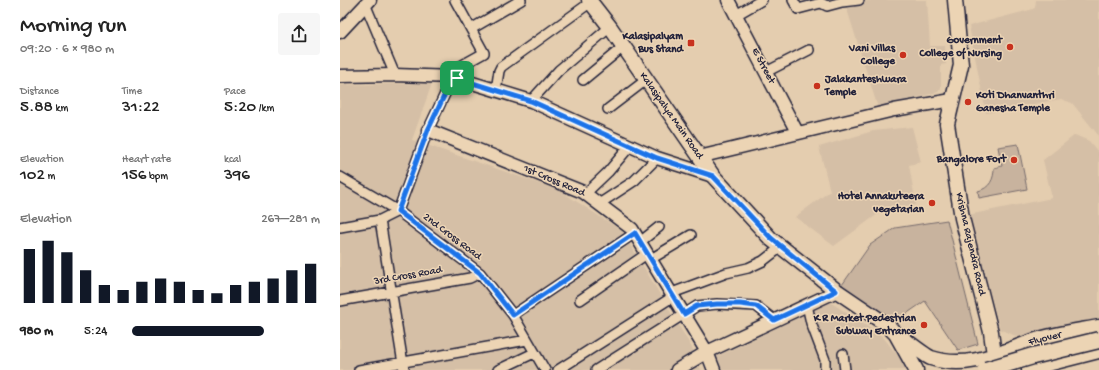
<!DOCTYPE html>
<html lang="en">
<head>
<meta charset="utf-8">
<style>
	:root { --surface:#fff; --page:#f6f6f6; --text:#222; --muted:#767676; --accent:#111827 }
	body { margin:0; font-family:"Gochi Hand",sans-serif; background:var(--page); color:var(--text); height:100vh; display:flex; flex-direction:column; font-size:15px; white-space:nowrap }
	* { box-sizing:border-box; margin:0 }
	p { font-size:13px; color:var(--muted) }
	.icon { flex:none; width:22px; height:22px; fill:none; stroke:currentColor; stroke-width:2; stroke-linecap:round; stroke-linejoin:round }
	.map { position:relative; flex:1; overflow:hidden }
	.panel { display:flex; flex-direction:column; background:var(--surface); width:340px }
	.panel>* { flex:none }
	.pin { position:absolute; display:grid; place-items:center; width:34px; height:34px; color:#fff; margin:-17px; border-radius:8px; box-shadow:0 2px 6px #0006 }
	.round { display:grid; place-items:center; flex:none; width:42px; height:42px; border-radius:4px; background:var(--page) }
	.headline { display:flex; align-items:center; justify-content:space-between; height:68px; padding:0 20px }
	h1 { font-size:22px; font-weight:600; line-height:30px }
	.metrics { display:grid; grid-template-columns:repeat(3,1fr); gap:6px; height:68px; padding:4px 20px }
	.metrics div { display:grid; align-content:center }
	.metrics b { font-size:17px; font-weight:600 }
	.metrics small { font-size:11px; font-weight:400 }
	.metrics p { font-size:11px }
	.chart { height:112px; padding:8px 20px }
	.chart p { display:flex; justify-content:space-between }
	.chart svg { width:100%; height:72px; margin-top:4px; stroke:var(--accent); stroke-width:6 }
	ul { padding:0 20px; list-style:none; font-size:13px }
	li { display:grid; grid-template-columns:64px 48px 1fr; align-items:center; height:30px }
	li i { height:10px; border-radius:5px; background:var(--accent) }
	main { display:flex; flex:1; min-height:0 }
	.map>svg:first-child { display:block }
	.built { fill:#d5bfa6 }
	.green { fill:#c8b39e; stroke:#756a6c }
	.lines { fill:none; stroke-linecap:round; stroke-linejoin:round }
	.street-casing { stroke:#22223b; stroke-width:12 }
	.secondary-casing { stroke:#22223b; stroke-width:15 }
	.primary-casing { stroke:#22223b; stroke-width:17 }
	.street { stroke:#ecd4b4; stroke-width:9 }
	.secondary { stroke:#ecd4b4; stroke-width:12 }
	.primary { stroke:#ecd4b4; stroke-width:14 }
	.highway-bridge-casing { stroke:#22223b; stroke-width:19; stroke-linecap:butt }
	.highway-bridge { stroke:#ecd4b4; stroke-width:16 }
	.route-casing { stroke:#fff; stroke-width:8 }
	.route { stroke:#1a73e8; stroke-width:5 }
	.poi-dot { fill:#c8321e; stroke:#ecd4b4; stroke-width:1.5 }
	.labels { text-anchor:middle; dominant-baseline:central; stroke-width:3; stroke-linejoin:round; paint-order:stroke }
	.poi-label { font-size:11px; font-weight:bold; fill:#22223b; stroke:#ecd4b4; text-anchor:end }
	.street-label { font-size:11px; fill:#22223b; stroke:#ecd4b4 }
</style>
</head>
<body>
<main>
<section class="panel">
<div class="headline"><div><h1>Morning run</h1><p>09:20 · 6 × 980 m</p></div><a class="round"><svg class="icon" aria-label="share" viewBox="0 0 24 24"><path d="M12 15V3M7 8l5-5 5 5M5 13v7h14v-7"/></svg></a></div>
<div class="metrics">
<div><p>Distance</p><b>5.88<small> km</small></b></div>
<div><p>Time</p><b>31:22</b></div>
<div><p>Pace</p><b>5:20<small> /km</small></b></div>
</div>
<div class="metrics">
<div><p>Elevation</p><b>102<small> m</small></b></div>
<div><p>Heart rate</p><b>156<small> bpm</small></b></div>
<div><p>kcal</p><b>396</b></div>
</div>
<div class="chart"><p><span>Elevation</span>267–281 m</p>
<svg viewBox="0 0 160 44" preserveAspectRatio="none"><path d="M5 44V11M15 44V6M25 44V13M35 44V24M45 44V33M55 44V36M65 44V31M75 44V29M85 44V31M95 44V36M105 44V38M115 44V33M125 44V31M135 44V29M145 44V24M155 44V20"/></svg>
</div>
<ul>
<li><b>980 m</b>5:24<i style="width:70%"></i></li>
</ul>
</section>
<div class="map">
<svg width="759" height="370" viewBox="0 0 759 370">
	<rect width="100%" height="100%" fill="#e4cdaf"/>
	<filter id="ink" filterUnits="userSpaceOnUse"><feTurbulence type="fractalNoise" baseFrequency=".025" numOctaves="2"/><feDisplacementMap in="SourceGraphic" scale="8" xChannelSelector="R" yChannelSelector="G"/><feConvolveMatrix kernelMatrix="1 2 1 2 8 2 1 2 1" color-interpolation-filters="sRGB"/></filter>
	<g filter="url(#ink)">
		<path class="built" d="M 530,0 L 587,0 L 590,46 L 605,46 L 606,64 L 601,65 L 601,88 L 598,92 L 538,108 L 506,6 Z
			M 696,0 L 759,0 L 759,136 L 732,103 L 721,99 L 646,113 L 629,26 L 690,10 L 695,8 Z
			M 92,83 L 72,140 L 219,190 L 282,231 L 352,348 L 361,370 L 0,370 L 0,85 Z
			M 572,127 L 581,162 L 569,165 L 576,205 L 546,208 L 494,246 L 455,217 L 490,191 L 479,147 L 533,131 Z
			M 735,135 L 749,141 L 759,153 L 759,318 L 678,337 L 660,329 L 628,215 L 712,198 L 703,160 Z
			M 490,302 L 543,337 L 569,370 L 380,370 L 376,357 Z"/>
		<path class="green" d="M 678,144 L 687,189 L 639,198 L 638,191 C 650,188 654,179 654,168 L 662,166 L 658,147 Z
			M 607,220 L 638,344 L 618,350 L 585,301 L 553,323 L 502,285 L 530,245 L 555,228 Z"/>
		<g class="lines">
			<g class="street-casing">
				<path id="street" d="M 115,0 L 144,53 L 117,68 L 117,78
					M 453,0 L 458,9 L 481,3 L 487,6 L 502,2 L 519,0
					M 26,6 L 55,75
					M 396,15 L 422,0
					M 131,29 L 181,0
					M 426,72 L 469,50
					M 243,80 L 283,47
					M 156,90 L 159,71 L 161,67 L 251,2
					M 191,101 L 219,70 L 270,27
					M 268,109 L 306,80
					M 0,177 L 58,211 L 140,273 L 173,315 L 205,370
					M 245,194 L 268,172 L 290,146
					M 259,204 L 294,181 L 317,158
					M 40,220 L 64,370
					M 0,227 L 40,220 L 58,211 L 88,130 L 113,77
					M 300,242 L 319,227
					M 311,259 L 351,235
					M 332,293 L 386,273 L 408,268 L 423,261 L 441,247
					M 240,300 L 308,253
					M 0,301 L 130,278 L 140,273
					M 467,305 L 471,323 L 485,360 L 485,370
					M 173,315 L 295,233
					M 503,354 L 505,370
					M 19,370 L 187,340
					M 158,370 L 194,353
					M 218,370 L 334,296
					M 256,370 L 357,306 L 377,304 L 416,306 L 434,320"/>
			</g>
			<g class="secondary-casing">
				<path id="secondary" d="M 388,0 L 457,132
					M 0,32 L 30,0
					M 0,76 L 55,75 L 113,77 L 191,101 L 317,158 L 373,176
					M 88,130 L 243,192 L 292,229 L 367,352 L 374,370
					M 359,157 L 554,110 L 612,100
					M 337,370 L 367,352 L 497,291
					M 688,370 L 759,352"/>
			</g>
			<g class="primary-casing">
				<path id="primary" d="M 249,0 L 270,27 L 373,176 L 431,239 L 497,291 L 547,325 L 556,334 L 576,370
					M 615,0 L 621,65 L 607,124 L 622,218 L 651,332 L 656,370
					M 558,335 C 566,340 584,355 591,358 C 628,370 659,353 693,341 C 714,334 737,331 759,327"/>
			</g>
			<use href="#street" class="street"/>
			<use href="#secondary" class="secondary"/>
			<use href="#primary" class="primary"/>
			<g class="highway-bridge-casing">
				<path id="highway-bridge" d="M 646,370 L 693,356 L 759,340"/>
			</g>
			<use href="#highway-bridge" class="highway-bridge"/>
		</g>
	</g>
	<g class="lines" filter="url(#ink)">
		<g class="route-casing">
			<path id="route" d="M 113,77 L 191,101 L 317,158 L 373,176 L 431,238 L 496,291 L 434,320 L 416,306 L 400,304 L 377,304 L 357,306 L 344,314 L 295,233 L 173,315 L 140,273 L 58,211 L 88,130 Z"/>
		</g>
		<use href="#route" class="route"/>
	</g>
	<g class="poi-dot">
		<rect x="347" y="39" width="8" height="8" rx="2"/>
		<circle cx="670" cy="47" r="4"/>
		<circle cx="563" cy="55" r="4"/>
		<circle cx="477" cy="86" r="4"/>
		<circle cx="628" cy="102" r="4"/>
		<circle cx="674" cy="160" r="4"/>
		<circle cx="592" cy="203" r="4"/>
		<circle cx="584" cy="325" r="4"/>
	</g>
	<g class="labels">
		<g class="poi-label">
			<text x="343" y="37">Kalasipalyam<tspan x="343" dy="13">Bus Stand</tspan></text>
			<text x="662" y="41">Government<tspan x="662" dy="13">College of Nursing</tspan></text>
			<text x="555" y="49">Vani Villas<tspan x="555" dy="13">College</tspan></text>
			<text x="485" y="80" text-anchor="start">Jalakanteshwara<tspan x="485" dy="13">Temple</tspan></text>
			<text x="636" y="96" text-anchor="start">Koti Dhanvanthri<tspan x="636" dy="13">Ganesha Temple</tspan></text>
			<text x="666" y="160">Bangalore Fort</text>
			<text x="584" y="197">Hotel Annakuteera<tspan x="584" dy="13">vegetarian</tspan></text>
			<text x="576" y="319">K R Market Pedestrian<tspan x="576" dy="13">Subway Entrance</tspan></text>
		</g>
		<g class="street-label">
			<text transform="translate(423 66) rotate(62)">E Street</text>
			<text transform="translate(331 116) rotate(55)">Kalasipalya Main Road</text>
			<text transform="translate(214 181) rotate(23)">1st Cross Road</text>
			<text transform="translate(112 237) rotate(37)">2nd Cross Road</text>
			<text transform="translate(630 244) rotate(77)">Krishna Rajendra Road</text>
			<text transform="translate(68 276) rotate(-10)">3rd Cross Road</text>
			<text transform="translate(705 339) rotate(-14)">Flyover</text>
		</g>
	</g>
</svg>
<div class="pin" style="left:117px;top:78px;background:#1e9e55"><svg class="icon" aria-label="arrive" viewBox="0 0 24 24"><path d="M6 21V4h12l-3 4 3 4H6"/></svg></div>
</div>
</main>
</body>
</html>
